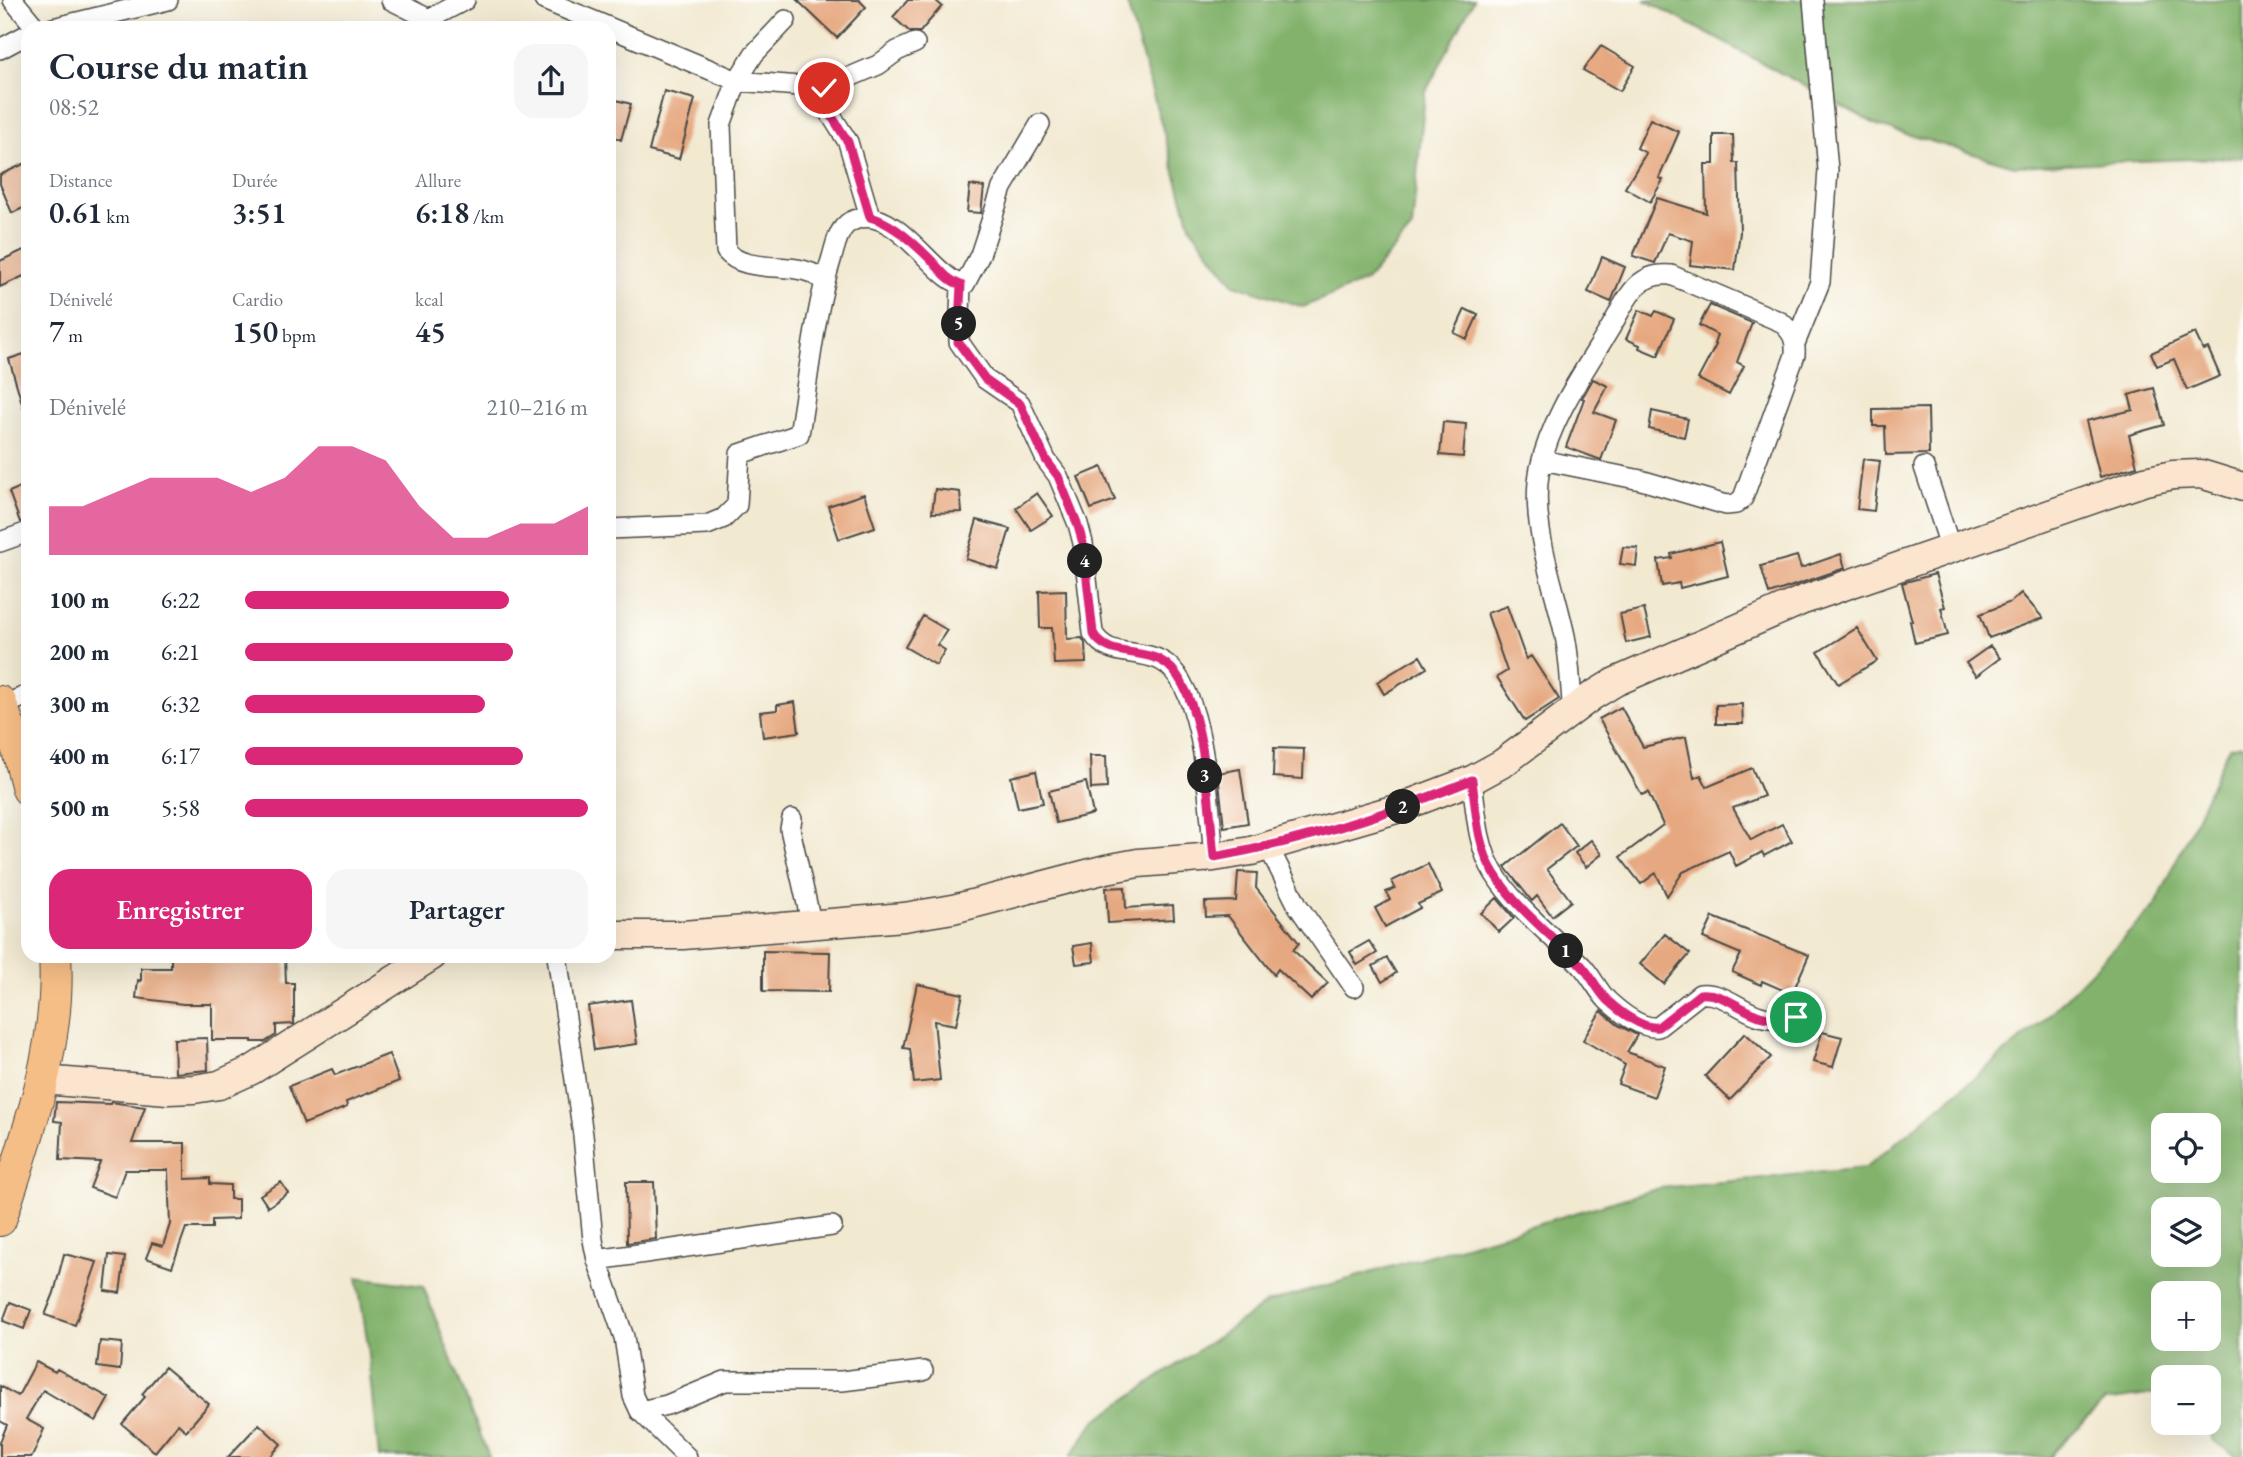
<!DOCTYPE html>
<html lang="fr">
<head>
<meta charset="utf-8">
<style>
	:root { --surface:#fff; --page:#f6f6f7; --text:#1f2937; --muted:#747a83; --accent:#db2777 }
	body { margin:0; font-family:"EB Garamond",serif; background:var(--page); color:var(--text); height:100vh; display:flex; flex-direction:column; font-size:26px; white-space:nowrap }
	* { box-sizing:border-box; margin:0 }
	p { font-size:23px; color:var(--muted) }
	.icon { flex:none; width:38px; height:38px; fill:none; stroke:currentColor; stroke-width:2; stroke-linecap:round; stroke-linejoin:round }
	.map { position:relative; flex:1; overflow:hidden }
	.drawer { position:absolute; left:21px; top:21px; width:595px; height:942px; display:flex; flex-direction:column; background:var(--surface); border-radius:21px; box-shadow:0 7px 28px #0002 }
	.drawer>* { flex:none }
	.buttons { position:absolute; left:2151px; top:1113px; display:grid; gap:14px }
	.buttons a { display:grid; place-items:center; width:70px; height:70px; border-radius:14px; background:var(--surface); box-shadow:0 7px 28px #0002; font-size:35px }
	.pin { position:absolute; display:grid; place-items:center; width:60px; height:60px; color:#fff; margin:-30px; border:4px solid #fff; border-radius:50%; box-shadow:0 2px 7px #0007 }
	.km { position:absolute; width:35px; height:35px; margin:-18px; border-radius:50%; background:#222; color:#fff; font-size:19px; line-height:35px; text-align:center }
	.round { display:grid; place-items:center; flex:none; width:74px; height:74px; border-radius:21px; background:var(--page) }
	.head { display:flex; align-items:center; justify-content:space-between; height:119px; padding:0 28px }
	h1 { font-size:38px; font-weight:600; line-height:52px }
	.figures { display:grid; grid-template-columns:repeat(3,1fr); gap:10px; height:119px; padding:7px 28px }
	.figures div { display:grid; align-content:center }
	.figures b { font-size:30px; font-weight:600 }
	.figures small { font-size:19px; font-weight:400 }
	.figures p { font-size:19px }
	.chart { height:196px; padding:14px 28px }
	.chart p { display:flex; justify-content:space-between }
	.chart svg { width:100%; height:126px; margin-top:7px; fill:var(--accent); opacity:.7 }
	.primary-button { display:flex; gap:14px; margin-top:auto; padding:14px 28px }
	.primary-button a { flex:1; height:80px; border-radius:21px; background:var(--accent); color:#fff; font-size:28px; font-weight:600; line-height:80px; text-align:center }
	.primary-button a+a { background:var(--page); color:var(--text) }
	ul { padding:0 28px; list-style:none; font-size:23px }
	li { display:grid; grid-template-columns:112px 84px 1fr; align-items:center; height:52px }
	li i { height:18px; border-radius:9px; background:var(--accent) }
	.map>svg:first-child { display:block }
	.forest { fill:#82b26c; stroke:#566e4c; stroke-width:2; fill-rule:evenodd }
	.building { fill:#e6a880 }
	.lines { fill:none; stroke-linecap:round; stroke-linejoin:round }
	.street-casing { stroke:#494844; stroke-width:22 }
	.secondary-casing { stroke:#494844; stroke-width:31 }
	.primary-casing { stroke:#494844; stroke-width:34 }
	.street { stroke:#fff; stroke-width:19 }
	.secondary { stroke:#fbe5cf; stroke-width:28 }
	.primary { stroke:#f6be87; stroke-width:32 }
	.route-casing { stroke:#fff; stroke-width:14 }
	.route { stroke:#db2777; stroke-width:9 }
</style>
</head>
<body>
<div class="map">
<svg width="2243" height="1457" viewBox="0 0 2243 1457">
	<rect width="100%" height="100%" fill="#fdfcf7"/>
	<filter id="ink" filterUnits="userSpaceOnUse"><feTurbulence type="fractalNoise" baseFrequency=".0143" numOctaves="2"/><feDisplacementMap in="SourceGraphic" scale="14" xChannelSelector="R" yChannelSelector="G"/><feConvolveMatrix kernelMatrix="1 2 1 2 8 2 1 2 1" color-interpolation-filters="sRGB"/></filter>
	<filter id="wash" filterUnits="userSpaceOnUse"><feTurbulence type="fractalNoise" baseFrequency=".00686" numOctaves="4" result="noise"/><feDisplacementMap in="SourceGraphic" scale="28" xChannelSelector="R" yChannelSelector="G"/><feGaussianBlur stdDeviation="1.57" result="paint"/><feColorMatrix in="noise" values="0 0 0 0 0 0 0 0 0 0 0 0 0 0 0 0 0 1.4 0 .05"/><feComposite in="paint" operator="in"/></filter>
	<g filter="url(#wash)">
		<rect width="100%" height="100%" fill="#f2e9d1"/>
		<path class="forest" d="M 1126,0 L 1474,0 L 1425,93 L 1412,228 L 1366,281 L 1303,307 L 1234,284 L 1191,228 Z
			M 1645,0 L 2243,0 L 2243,157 L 2014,166 L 1879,126 Z
			M 2243,745 L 2243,1457 L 2239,1457 L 2214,1442 L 2208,1423 L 2208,1377 L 2163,1377 L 2163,1393 L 2105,1401 L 2054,1451 L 2051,1457 L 1070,1457 L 1095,1421 L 1267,1303 L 1660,1188 L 1865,1168 L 2041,1023 L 2156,905 L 2229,747 ZM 2163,1125 L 2208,1125 L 2208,1171 L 2163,1171 ZM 2208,1209 L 2208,1255 L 2163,1255 L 2163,1209 ZM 2163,1293 L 2208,1293 L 2208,1339 L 2163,1339 Z
			M 357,1277 L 423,1286 L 489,1457 L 379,1457 L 368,1345 Z"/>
		<g id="blocks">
			<path class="building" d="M 797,0 L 859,0 L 866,7 L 837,38 Z
				M 908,0 L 935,0 L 942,6 L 920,32 L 910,32 L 893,17 Z
				M 1601,46 L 1635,66 L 1620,91 L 1583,70 Z
				M 664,91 L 695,99 L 679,159 L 649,151 Z
				M 609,98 L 631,104 L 621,140 L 609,135 Z
				M 1650,119 L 1679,132 L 1659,178 L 1663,180 L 1650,202 L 1625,188 L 1646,153 L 1637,148 Z
				M 1714,135 L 1733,135 L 1734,163 L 1738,163 L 1740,232 L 1735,270 L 1690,265 L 1693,241 L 1668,233 L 1655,263 L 1633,256 L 1657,198 L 1706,213 L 1705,164 L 1714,164 Z
				M 28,162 L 28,206 L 12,213 L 0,184 L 0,175 Z
				M 970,185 L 984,187 L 981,213 L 967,212 Z
				M 28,248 L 28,274 L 0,287 L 0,261 Z
				M 1602,257 L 1625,267 L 1611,302 L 1588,292 Z
				M 1710,305 L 1752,323 L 1737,362 L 1744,366 L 1729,395 L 1698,379 L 1716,345 L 1714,344 L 1717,335 L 1699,325 Z
				M 1465,309 L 1478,315 L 1467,339 L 1454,333 Z
				M 1639,310 L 1653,316 L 1656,311 L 1674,319 L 1658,356 L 1639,348 L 1640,345 L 1626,339 Z
				M 2195,333 L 2203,350 L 2208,348 L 2220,376 L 2187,390 L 2174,359 L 2157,366 L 2151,353 Z
				M 24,354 L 28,367 L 28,410 L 24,410 L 9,359 Z
				M 1593,379 L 1608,386 L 1594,412 L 1616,420 L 1601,460 L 1566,447 L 1584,399 L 1582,398 Z
				M 2154,388 L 2164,425 L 2129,435 L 2137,466 L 2100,477 L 2086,421 L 2133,410 L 2129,395 Z
				M 1928,408 L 1929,454 L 1886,455 L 1885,426 L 1873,426 L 1873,409 Z
				M 1652,411 L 1688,419 L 1684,437 L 1649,429 Z
				M 1443,422 L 1466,424 L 1463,457 L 1440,455 Z
				M 1863,459 L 1880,461 L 1874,511 L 1857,509 Z
				M 1102,467 L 1115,500 L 1091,509 L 1078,477 Z
				M 28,484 L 28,520 L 20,522 L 9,492 Z
				M 935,489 L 960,492 L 962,512 L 932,513 Z
				M 1037,493 L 1053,516 L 1031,530 L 1016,508 Z
				M 864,494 L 875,527 L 839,539 L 828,506 Z
				M 977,520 L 1010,529 L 998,569 L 966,559 Z
				M 1720,542 L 1728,576 L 1680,588 L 1679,583 L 1662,586 L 1658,560 L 1672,558 L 1671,554 Z
				M 1623,547 L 1638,548 L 1636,566 L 1620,564 Z
				M 1841,554 L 1845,568 L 1769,594 L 1761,566 L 1797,556 L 1801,568 Z
				M 1935,574 L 1945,607 L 1941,608 L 1948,635 L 1915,643 L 1910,621 L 1912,621 L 1902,583 Z
				M 1066,590 L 1067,639 L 1082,638 L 1085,643 L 1086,663 L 1054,664 L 1052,628 L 1040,628 L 1039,591 Z
				M 2021,593 L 2043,618 L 1989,638 L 1980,614 L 2011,602 Z
				M 1507,606 L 1526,659 L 1531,656 L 1559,699 L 1525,721 L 1497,677 L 1507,671 L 1487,613 Z
				M 1644,609 L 1651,637 L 1626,643 L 1620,614 Z
				M 923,616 L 947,630 L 937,645 L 945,650 L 936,665 L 905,647 Z
				M 1857,628 L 1877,661 L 1838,684 L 1818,652 Z
				M 1990,646 L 2000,658 L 1976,676 L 1966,663 Z
				M 1420,656 L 1427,668 L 1384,694 L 1377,682 Z
				M 795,702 L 799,732 L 763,737 L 760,712 L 777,710 L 777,705 Z
				M 1742,704 L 1743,724 L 1716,724 L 1716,705 Z
				M 1621,707 L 1643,747 L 1686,737 L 1694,778 L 1701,775 L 1707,787 L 1752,768 L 1764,796 L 1733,808 L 1751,840 L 1782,824 L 1792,841 L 1764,856 L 1762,852 L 1736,866 L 1729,851 L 1683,872 L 1667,896 L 1656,873 L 1641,884 L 1620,857 L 1663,825 L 1648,792 L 1642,795 L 1599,719 Z
				M 1274,748 L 1304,749 L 1303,779 L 1273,777 Z
				M 1090,756 L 1106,756 L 1107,788 L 1091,789 Z
				M 1240,769 L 1248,823 L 1224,827 L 1218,773 Z
				M 1036,771 L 1043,803 L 1018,808 L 1011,777 Z
				M 1086,782 L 1093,814 L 1056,823 L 1049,791 Z
				M 1560,823 L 1577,846 L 1547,869 L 1571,901 L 1552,916 L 1537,896 L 1532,901 L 1505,867 Z
				M 1591,840 L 1602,854 L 1586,867 L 1575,853 Z
				M 1428,864 L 1442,893 L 1418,904 L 1420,908 L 1385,927 L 1375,908 L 1390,900 L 1386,892 L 1395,888 L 1392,881 Z
				M 1238,872 L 1257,873 L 1256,888 L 1299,943 L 1293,950 L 1328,983 L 1311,1000 L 1278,969 L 1274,975 L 1228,916 L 1206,917 L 1205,902 L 1236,901 Z
				M 1125,887 L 1126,908 L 1173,905 L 1174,919 L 1108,923 L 1106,888 Z
				M 1497,898 L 1514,918 L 1499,932 L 1481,913 Z
				M 1713,917 L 1809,955 L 1792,994 L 1762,981 L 1761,985 L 1732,972 L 1741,954 L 1703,938 Z
				M 1665,934 L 1690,954 L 1664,984 L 1640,964 Z
				M 1369,941 L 1377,953 L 1357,965 L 1350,952 Z
				M 1092,943 L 1094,962 L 1076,964 L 1073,946 Z
				M 763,951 L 830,952 L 829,992 L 763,991 Z
				M 171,956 L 285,956 L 286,983 L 294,983 L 294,1024 L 276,1025 L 276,1035 L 265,1042 L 252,1042 L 252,1040 L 212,1040 L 212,1004 L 183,1004 L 136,998 L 138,980 L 141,981 L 141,968 L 171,968 Z
				M 1387,958 L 1396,973 L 1382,982 L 1373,966 Z
				M 917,984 L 963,994 L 956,1025 L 934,1021 L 940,1080 L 914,1083 L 910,1049 L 903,1048 Z
				M 631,1000 L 637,1044 L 594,1050 L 588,1006 Z
				M 1601,1011 L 1618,1025 L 1637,1035 L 1627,1052 L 1665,1066 L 1654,1097 L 1618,1084 L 1625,1065 L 1583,1040 Z
				M 1822,1032 L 1842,1037 L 1833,1067 L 1813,1062 Z
				M 1745,1033 L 1771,1057 L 1730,1100 L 1705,1076 Z
				M 207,1038 L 208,1070 L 175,1073 L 174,1039 Z
				M 389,1054 L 399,1081 L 346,1102 L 347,1107 L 304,1124 L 289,1086 L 332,1069 L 335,1075 Z
				M 56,1102 L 110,1104 L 111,1102 L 145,1107 L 132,1143 L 185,1143 L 185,1179 L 210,1178 L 210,1184 L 230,1185 L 230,1199 L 238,1199 L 238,1219 L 212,1220 L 212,1228 L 186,1228 L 172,1267 L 146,1258 L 152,1243 L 163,1246 L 170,1224 L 168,1170 L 125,1170 L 115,1197 L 90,1188 L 100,1162 L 60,1160 L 62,1122 L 54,1121 Z
				M 281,1182 L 288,1193 L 268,1207 L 260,1195 Z
				M 626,1182 L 654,1182 L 656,1239 L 627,1243 Z
				M 64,1254 L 97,1262 L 75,1325 L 45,1315 L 54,1293 Z
				M 109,1255 L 125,1257 L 120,1293 L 105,1291 Z
				M 10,1302 L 31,1310 L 24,1329 L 3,1321 Z
				M 100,1341 L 122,1343 L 120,1370 L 97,1367 Z
				M 36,1362 L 55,1372 L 57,1369 L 109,1398 L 96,1421 L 43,1390 L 26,1419 L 44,1429 L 32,1457 L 0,1457 L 0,1442 L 7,1425 L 0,1421 L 0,1386 L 18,1396 Z
				M 165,1367 L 209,1404 L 186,1431 L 178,1424 L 155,1452 L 122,1424 L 145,1397 L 142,1394 Z
				M 259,1424 L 281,1444 L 270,1457 L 228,1457 Z"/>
		</g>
	</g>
	<g filter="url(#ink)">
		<use href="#blocks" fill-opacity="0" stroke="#494844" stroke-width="2"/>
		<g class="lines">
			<g class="street-casing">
				<path id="street" d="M 13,0 L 36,28
					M 391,0 L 429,19
					M 544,0 L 737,81 L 824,88 L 878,65 L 897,51 L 915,43
					M 429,19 L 465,0
					M 786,20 L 754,54 L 737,81 L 721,125 L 726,251 C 748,278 805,256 824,283
					M 53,28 L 168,0
					M 0,49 L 28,34
					M 824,88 L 831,115 L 848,142 L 870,217
					M 961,285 L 959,342 L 985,379 L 1020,403 L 1046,460 L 1058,476 L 1078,524 L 1083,543 L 1093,633 C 1108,659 1136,648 1160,660 C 1206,682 1209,811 1214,857
					M 1796,341 L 1820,282 L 1828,170 L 1813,0
					M 1542,460 L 1641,480 L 1726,505 L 1736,504 L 1743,498 L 1795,355 C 1796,339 1793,333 1781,322 L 1671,275 C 1634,271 1626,303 1609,330 C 1583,373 1551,418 1540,468 C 1529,523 1554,583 1565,636 C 1570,660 1570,686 1573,710
					M 1924,467 L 1951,549
					M 609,529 L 707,525 L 724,518 L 737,505 L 740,454 L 799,434 C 809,376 814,314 832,257 C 835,247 837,235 844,227 C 848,222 855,219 862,218 C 901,211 940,287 965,284 L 980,255 L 1002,188 L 1040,124
					M 0,542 L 28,532
					M 1,706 L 28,695
					M 1472,780 C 1476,810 1477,846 1494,873 C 1516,909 1553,936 1582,966 C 1592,977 1598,991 1608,1001 C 1620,1012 1641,1029 1658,1027 L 1700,994 C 1722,992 1738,1008 1757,1015 C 1769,1020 1783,1018 1796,1017
					M 792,819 L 790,829 L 812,926
					M 1268,846 L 1298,906 L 1354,987
					M 557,956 L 583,1135 L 593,1240 L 597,1260 L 624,1337 L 633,1396 L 640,1411 L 687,1457
					M 597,1260 L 832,1226
					M 640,1411 L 667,1405 L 725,1381 L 842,1381 L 923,1371"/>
			</g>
			<g class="secondary-casing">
				<path id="secondary" d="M 609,935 L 683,935 L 904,917 L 953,909 L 1106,869 L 1138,863 L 1214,857 L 1251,851 L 1396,809 L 1472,780 L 1503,763 L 1592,696 L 1615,682 L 1803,600 L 2145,481 L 2173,475 L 2201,474 L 2243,487
					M 42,1080 L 168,1090 L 194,1089 L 219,1085 L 252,1070 L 432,956"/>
			</g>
			<g class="primary-casing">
				<path id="primary" d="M 0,702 L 18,750 L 28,789
					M 0,1220 C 27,1136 61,1045 55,956"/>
			</g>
			<use href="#street" class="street"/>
			<use href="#secondary" class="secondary"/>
			<use href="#primary" class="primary"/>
		</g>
	</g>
	<g class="lines" filter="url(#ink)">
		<g class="route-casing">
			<path id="route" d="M 824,88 L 831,115 L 848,142 L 870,217 C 891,222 912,241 928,257 C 939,267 947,281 961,285 L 958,342 L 985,379 L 1020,404 L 1046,460 L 1058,476 L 1077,523 L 1083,543 L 1093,633 C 1107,658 1137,648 1160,660 C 1206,682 1209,811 1214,857 C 1300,842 1391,813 1472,780 C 1476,810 1477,846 1494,873 C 1516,909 1553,936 1582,966 C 1592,977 1598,991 1608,1001 C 1620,1012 1642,1029 1658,1027 L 1700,994 C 1722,992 1738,1008 1757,1015 C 1769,1020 1783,1018 1796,1017"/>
		</g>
		<use href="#route" class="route"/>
	</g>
</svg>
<div class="buttons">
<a><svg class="icon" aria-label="locate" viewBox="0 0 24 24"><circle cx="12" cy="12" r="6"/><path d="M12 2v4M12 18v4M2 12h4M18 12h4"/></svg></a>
<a><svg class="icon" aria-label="layers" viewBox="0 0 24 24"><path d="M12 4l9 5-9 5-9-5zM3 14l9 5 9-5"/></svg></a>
<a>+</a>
<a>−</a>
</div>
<div class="pin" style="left:1796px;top:1017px;background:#1e9e55"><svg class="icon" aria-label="arrive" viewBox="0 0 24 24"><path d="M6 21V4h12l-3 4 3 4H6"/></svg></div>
<div class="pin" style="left:824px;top:88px;background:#d93025"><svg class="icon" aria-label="check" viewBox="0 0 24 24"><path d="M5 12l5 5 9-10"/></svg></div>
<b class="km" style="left:1566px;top:951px">1</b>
<b class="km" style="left:1403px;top:807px">2</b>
<b class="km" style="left:1205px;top:776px">3</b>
<b class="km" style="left:1085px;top:561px">4</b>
<b class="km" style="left:959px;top:324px">5</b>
<section class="drawer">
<div class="head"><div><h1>Course du matin</h1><p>08:52</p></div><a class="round"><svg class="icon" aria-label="share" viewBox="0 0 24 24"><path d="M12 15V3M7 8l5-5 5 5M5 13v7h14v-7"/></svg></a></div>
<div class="figures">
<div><p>Distance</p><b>0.61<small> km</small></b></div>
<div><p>Durée</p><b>3:51</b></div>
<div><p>Allure</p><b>6:18<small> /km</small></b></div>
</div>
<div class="figures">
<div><p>Dénivelé</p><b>7<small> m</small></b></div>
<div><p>Cardio</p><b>150<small> bpm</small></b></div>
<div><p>kcal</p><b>45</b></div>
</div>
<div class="chart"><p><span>Dénivelé</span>210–216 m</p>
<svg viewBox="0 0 160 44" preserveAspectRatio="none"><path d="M0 44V27L10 27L20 22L30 17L40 17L50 17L60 22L70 17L80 6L90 6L100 11L110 27L120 38L130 38L140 33L150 33L160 27V44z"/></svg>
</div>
<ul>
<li><b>100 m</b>6:22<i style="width:77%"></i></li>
<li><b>200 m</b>6:21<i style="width:78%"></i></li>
<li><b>300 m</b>6:32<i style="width:70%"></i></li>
<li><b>400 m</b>6:17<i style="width:81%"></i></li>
<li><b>500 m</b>5:58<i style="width:100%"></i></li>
</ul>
<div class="primary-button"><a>Enregistrer</a><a>Partager</a></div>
</section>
</div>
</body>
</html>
